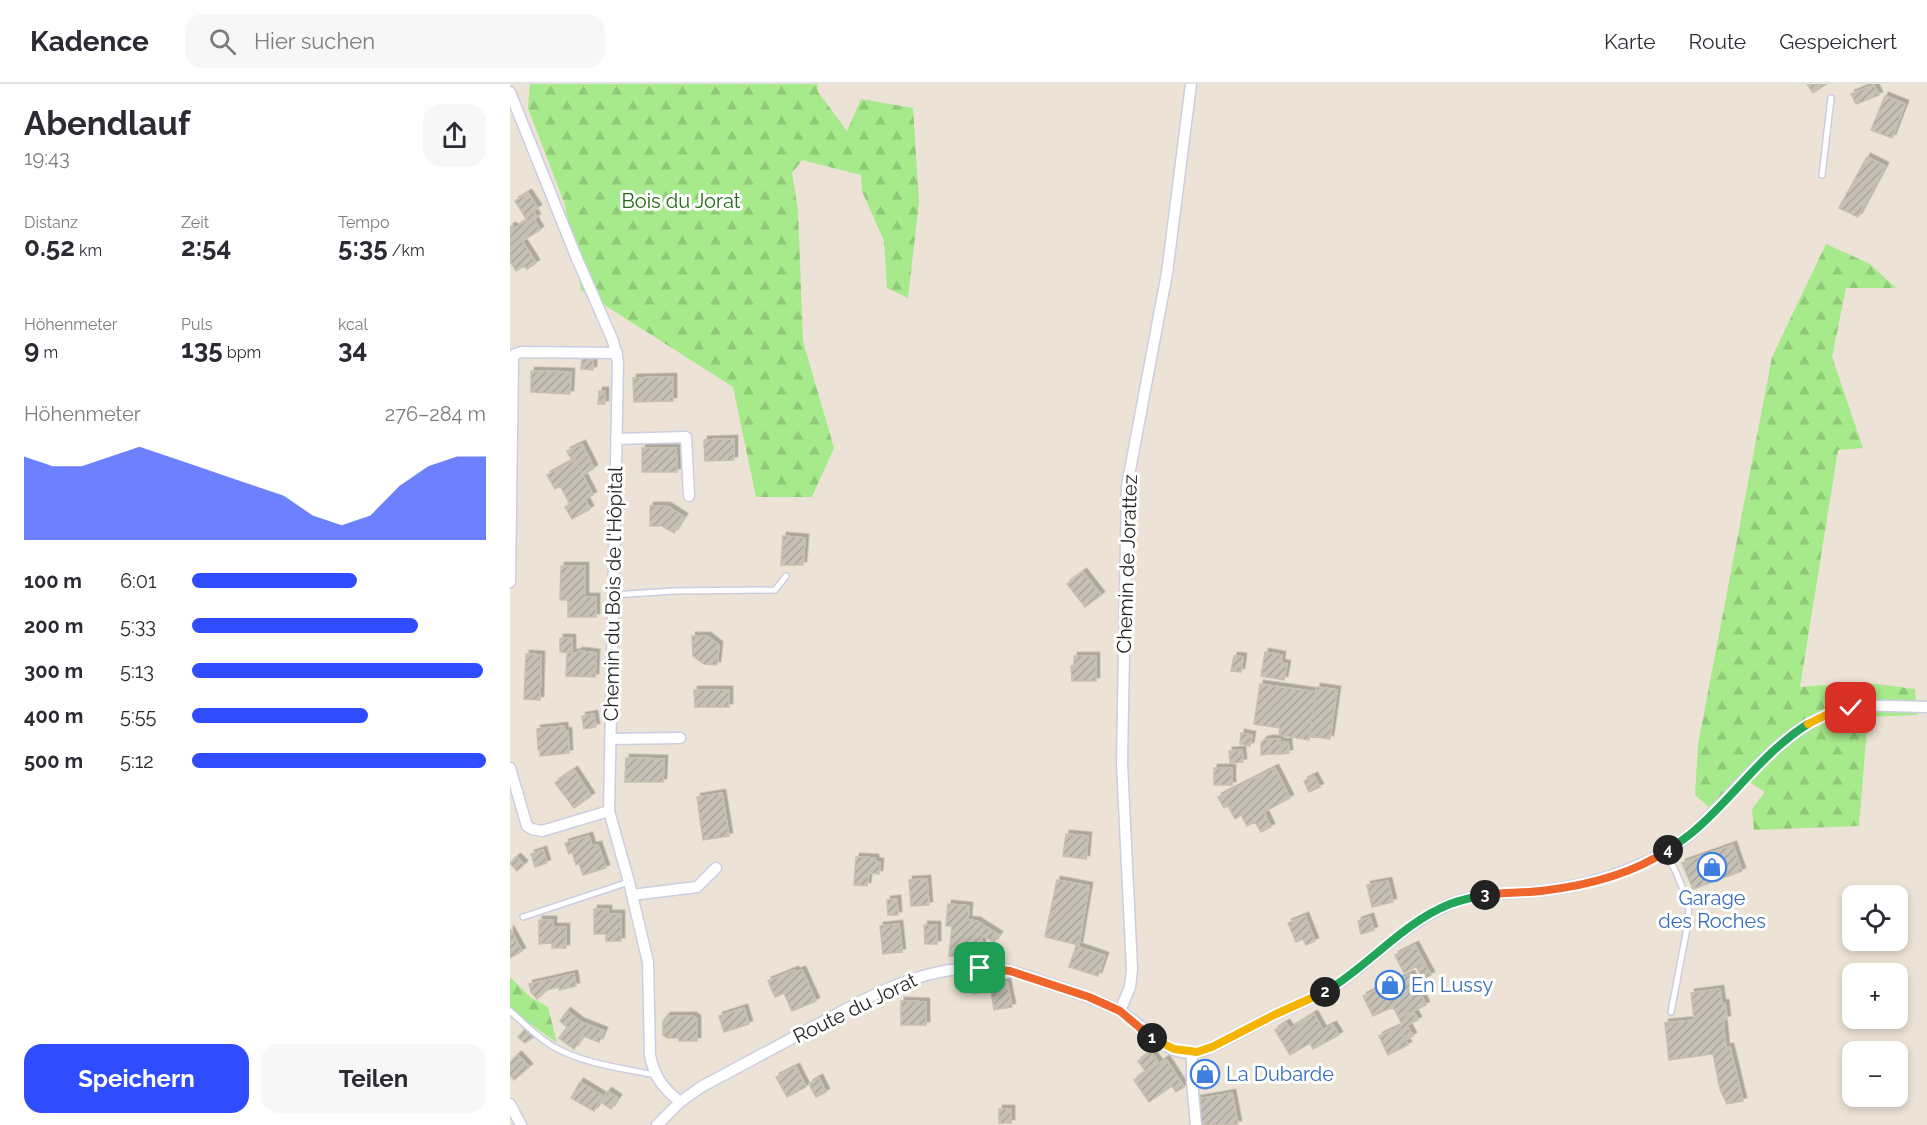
<!DOCTYPE html>
<html lang="de">
<head>
<meta charset="utf-8">
<style>
	:root { --surface:#fff; --page:#f7f7f7; --text:#2b2b33; --muted:#7c7c81; --line:#e1e1e2; --accent:#304cff }
	body { margin:0; font-family:Raleway,sans-serif; background:var(--page); color:var(--text); height:100vh; display:flex; flex-direction:column; font-size:22px; white-space:nowrap }
	* { box-sizing:border-box; margin:0 }
	p { font-size:20px; color:var(--muted) }
	.icon { flex:none; width:33px; height:33px; fill:none; stroke:currentColor; stroke-width:2; stroke-linecap:round; stroke-linejoin:round }
	.map { position:relative; flex:1; overflow:hidden }
	.details { display:flex; flex-direction:column; background:var(--surface); width:510px }
	.details>* { flex:none }
	.controls { position:absolute; left:1332px; top:801px; display:grid; gap:12px }
	.controls a { display:grid; place-items:center; width:66px; height:66px; border-radius:12px; background:var(--surface); box-shadow:0 3px 9px #0003; font-size:30px }
	.pin { position:absolute; display:grid; place-items:center; width:51px; height:51px; color:#fff; margin:-26px; border-radius:12px; box-shadow:0 3px 9px #0006 }
	.km { position:absolute; width:30px; height:30px; margin:-15px; border-radius:50%; background:#222; color:#fff; font-size:16px; line-height:30px; text-align:center }
	.round { display:grid; place-items:center; flex:none; width:63px; height:63px; border-radius:18px; background:var(--page) }
	.head { display:flex; align-items:center; justify-content:space-between; height:102px; padding:0 24px }
	h1 { font-size:33px; font-weight:700; line-height:45px }
	.metrics { display:grid; grid-template-columns:repeat(3,1fr); gap:9px; height:102px; padding:6px 24px }
	.metrics div { display:grid; align-content:center }
	.metrics b { font-size:26px; font-weight:700 }
	.metrics small { font-size:16px; font-weight:400 }
	.metrics p { font-size:16px }
	.chart { height:168px; padding:12px 24px }
	.chart p { display:flex; justify-content:space-between }
	.chart svg { width:100%; height:108px; margin-top:6px; fill:var(--accent); opacity:.7 }
	.primary-button { display:flex; gap:12px; margin-top:auto; padding:12px 24px }
	.primary-button a { flex:1; height:69px; border-radius:18px; background:var(--accent); color:#fff; font-size:24px; font-weight:700; line-height:69px; text-align:center }
	.primary-button a+a { background:var(--page); color:var(--text) }
	ul { padding:0 24px; list-style:none; font-size:20px }
	li { display:grid; grid-template-columns:96px 72px 1fr; align-items:center; height:45px }
	li i { height:15px; border-radius:8px; background:var(--accent) }
	header { display:flex; align-items:center; gap:36px; box-sizing:border-box; height:84px; padding:0 30px; background:var(--surface); border-bottom:2px solid var(--line) }
	header strong { font-size:28px }
	nav { display:flex; gap:33px; margin-inline-start:auto; font-size:21px }
	.search { width:420px; height:54px; background:var(--page); display:flex; align-items:center; gap:15px; box-sizing:border-box; padding:0 21px; border-radius:18px; color:var(--muted); font-size:22px }
	main { display:flex; flex:1; min-height:0 }
	.map>svg:first-child { display:block }
	.forest { fill:url(#forest-firs) }
	.building { fill:url(#building-hatch); stroke:#c7c0b0; stroke-width:1.5; filter:url(#shadow) }
	.lines { fill:none; stroke-linecap:round; stroke-linejoin:round }
	.lane-casing { stroke:#cbcee2; stroke-width:8 }
	.street-casing { stroke:#cbcee2; stroke-width:13 }
	.lane { stroke:#fff; stroke-width:5 }
	.street { stroke:#fff; stroke-width:10 }
	.split-1-casing { stroke:#fff; stroke-width:12 }
	.split-2-casing { stroke:#fff; stroke-width:12 }
	.split-3-casing { stroke:#fff; stroke-width:12 }
	.split-4-casing { stroke:#fff; stroke-width:12 }
	.split-5-casing { stroke:#fff; stroke-width:12 }
	.split-6-casing { stroke:#fff; stroke-width:12 }
	.split-1 { stroke:#f0652b; stroke-width:8 }
	.split-2 { stroke:#f5b400; stroke-width:8 }
	.split-3 { stroke:#22a559; stroke-width:8 }
	.split-4 { stroke:#f0652b; stroke-width:8 }
	.split-5 { stroke:#22a559; stroke-width:8 }
	.split-6 { stroke:#f5b400; stroke-width:8 }
	.labels { text-anchor:middle; dominant-baseline:central; stroke-width:6; stroke-linejoin:round; paint-order:stroke }
	.park-label { font-size:20px; fill:#1f6a11; stroke:#fff }
	.street-label { font-size:20px; fill:#272727; stroke:#fff }
	.shop-label { font-size:20px; fill:#366cbe; stroke:#fff; text-anchor:start }
</style>
</head>
<body>
<header>
<strong>Kadence</strong>
<div class="search"><svg class="icon" aria-label="search" viewBox="0 0 24 24"><circle cx="10" cy="10" r="6"/><path d="M15 15l6 6"/></svg>Hier suchen</div>
<nav><a>Karte</a><a>Route</a><a>Gespeichert</a></nav>
</header>
<main>
<section class="details">
<div class="head"><div><h1>Abendlauf</h1><p>19:43</p></div><a class="round"><svg class="icon" aria-label="share" viewBox="0 0 24 24"><path d="M12 15V3M7 8l5-5 5 5M5 13v7h14v-7"/></svg></a></div>
<div class="metrics">
<div><p>Distanz</p><b>0.52<small> km</small></b></div>
<div><p>Zeit</p><b>2:54</b></div>
<div><p>Tempo</p><b>5:35<small> /km</small></b></div>
</div>
<div class="metrics">
<div><p>Höhenmeter</p><b>9<small> m</small></b></div>
<div><p>Puls</p><b>135<small> bpm</small></b></div>
<div><p>kcal</p><b>34</b></div>
</div>
<div class="chart"><p><span>Höhenmeter</span>276–284 m</p>
<svg viewBox="0 0 160 44" preserveAspectRatio="none"><path d="M0 44V10L10 14L20 14L30 10L40 6L50 10L60 14L70 18L80 22L90 26L100 34L110 38L120 34L130 22L140 14L150 10L160 10V44z"/></svg>
</div>
<ul>
<li><b>100 m</b>6:01<i style="width:56%"></i></li>
<li><b>200 m</b>5:33<i style="width:77%"></i></li>
<li><b>300 m</b>5:13<i style="width:99%"></i></li>
<li><b>400 m</b>5:55<i style="width:60%"></i></li>
<li><b>500 m</b>5:12<i style="width:100%"></i></li>
</ul>
<div class="primary-button"><a>Speichern</a><a>Teilen</a></div>
</section>
<div class="map">
<svg width="1417" height="1041" viewBox="0 0 1417 1041">
	<defs>
		<pattern id="forest-firs" width="22" height="20" patternUnits="userSpaceOnUse" patternTransform="scale(1.5)"><rect width="22" height="20" fill="#a7ea8b"/><path d="M5 1l3.5 6h-7zM16 11l3.5 6h-7z" fill="#90c978"/></pattern>
		<pattern id="building-hatch" width="6" height="6" patternUnits="userSpaceOnUse" patternTransform="scale(1.5)"><rect width="6" height="6" fill="#c6c0b6"/><path d="M-1 1l2-2M0 6l6-6M5 7l2-2" fill="none" stroke="#aaa59c"/></pattern>
		<filter id="shadow"><feDropShadow dx="3.5" dy="-3.5" stdDeviation="0" flood-color="#0004"/></filter>
	</defs>
	<rect width="100%" height="100%" fill="#ece3d6"/>
	<path class="forest" d="M 20,0 L 307,0 L 308,8 L 337,47 L 351,15 L 403,24 L 409,118 L 398,214 L 377,204 L 374,157 L 352,107 L 351,91 L 292,76 L 282,89 L 288,126 L 293,257 L 324,364 L 302,413 L 246,413 L 223,303 L 71,206 L 55,121 L 18,24 Z
		M 1316,160 L 1360,180 L 1386,204 L 1336,204 L 1322,273 L 1353,364 L 1328,366 L 1290,603 L 1352,598 L 1405,605 L 1407,631 L 1358,633 L 1349,742 L 1244,746 L 1242,725 L 1255,708 L 1233,694 L 1199,723 L 1185,711 L 1188,660 L 1262,273 Z
		M 0,893 L 20,913 L 38,923 L 47,959 L 0,925 Z"/>
	<path class="building" d="M 1297,0 L 1316,0 L 1303,9 Z
		M 1364,1 L 1369,11 L 1346,20 L 1341,10 Z
		M 1375,12 L 1395,20 L 1382,54 L 1361,46 Z
		M 1357,73 L 1375,82 L 1348,133 L 1329,124 Z
		M 18,109 L 28,124 L 23,127 L 27,133 L 24,135 L 30,146 L 12,157 L 26,179 L 17,185 L 14,182 L 6,187 L 0,177 L 0,143 L 2,142 L 5,144 L 17,136 L 5,117 Z
		M 72,273 L 83,274 L 83,286 L 71,285 Z
		M 21,287 L 61,288 L 60,310 L 21,308 Z
		M 163,293 L 163,317 L 124,318 L 123,294 Z
		M 89,307 L 95,307 L 95,320 L 88,320 Z
		M 224,355 L 224,376 L 195,377 L 194,356 Z
		M 72,360 L 84,384 L 73,391 L 65,376 L 62,377 L 57,367 Z
		M 132,364 L 166,364 L 167,388 L 132,388 Z
		M 65,376 L 83,411 L 75,415 L 80,425 L 62,435 L 55,423 L 60,420 L 50,402 L 45,405 L 37,391 Z
		M 140,422 L 157,422 L 174,433 L 164,449 L 152,442 L 140,442 Z
		M 273,452 L 295,454 L 293,481 L 271,481 Z
		M 51,482 L 75,482 L 75,513 L 86,513 L 86,533 L 58,533 L 58,516 L 50,516 Z
		M 573,488 L 591,511 L 575,523 L 557,500 Z
		M 182,552 L 197,552 L 209,561 L 207,581 L 194,580 L 183,572 Z
		M 50,554 L 62,554 L 62,569 L 50,568 Z
		M 69,567 L 86,569 L 85,593 L 56,592 L 57,569 L 67,569 Z
		M 755,568 L 772,571 L 771,579 L 777,580 L 774,596 L 751,592 Z
		M 16,570 L 31,571 L 30,616 L 14,615 Z
		M 564,572 L 586,572 L 586,597 L 562,597 L 561,582 L 564,581 Z
		M 724,572 L 733,573 L 731,588 L 721,587 Z
		M 750,600 L 806,608 L 799,656 L 769,651 L 770,644 L 744,640 Z
		M 807,603 L 827,606 L 820,655 L 799,652 Z
		M 184,606 L 219,606 L 219,623 L 185,623 Z
		M 84,630 L 86,643 L 74,645 L 72,632 Z
		M 54,642 L 55,648 L 58,647 L 59,669 L 30,672 L 30,666 L 28,666 L 27,645 Z
		M 731,649 L 742,651 L 740,662 L 730,660 Z
		M 759,655 L 760,670 L 751,671 L 751,659 L 754,656 Z
		M 759,655 L 770,655 L 771,670 L 760,670 Z
		M 770,658 L 778,658 L 779,669 L 771,670 Z
		M 732,666 L 733,678 L 720,679 L 719,667 Z
		M 116,674 L 154,675 L 153,698 L 115,698 Z
		M 704,684 L 722,684 L 722,701 L 704,701 Z
		M 765,684 L 780,714 L 754,728 L 761,743 L 751,748 L 745,738 L 737,742 L 731,731 L 725,735 L 718,722 L 714,724 L 708,713 Z
		M 64,686 L 81,712 L 64,724 L 45,699 Z
		M 804,692 L 810,703 L 799,708 L 794,697 Z
		M 212,709 L 219,752 L 193,756 L 187,713 Z
		M 556,750 L 578,752 L 576,775 L 553,772 Z
		M 79,752 L 82,762 L 88,761 L 96,784 L 73,791 L 69,779 L 66,781 L 62,768 L 59,770 L 55,759 Z
		M 1223,761 L 1232,787 L 1183,805 L 1172,779 Z
		M 33,766 L 37,779 L 25,783 L 21,770 Z
		M 7,773 L 14,780 L 7,787 L 0,779 Z
		M 346,773 L 365,774 L 365,777 L 370,778 L 369,790 L 359,789 L 357,802 L 344,801 Z
		M 417,795 L 419,821 L 401,822 L 399,796 Z
		M 547,796 L 579,802 L 569,861 L 535,853 Z
		M 878,797 L 883,818 L 862,823 L 857,801 Z
		M 387,815 L 388,831 L 378,831 L 377,816 Z
		M 438,820 L 459,822 L 458,836 L 467,837 L 489,851 L 484,858 L 472,851 L 472,861 L 467,861 L 466,873 L 439,872 L 442,842 L 436,842 Z
		M 84,825 L 98,825 L 98,830 L 111,830 L 111,857 L 96,857 L 96,850 L 84,850 Z
		M 795,832 L 805,857 L 796,861 L 793,855 L 786,858 L 778,839 Z
		M 860,833 L 864,846 L 851,850 L 848,837 Z
		M 29,836 L 43,836 L 43,843 L 56,843 L 56,864 L 42,864 L 42,859 L 29,860 Z
		M 389,840 L 392,868 L 373,870 L 370,842 Z
		M 414,841 L 427,841 L 427,860 L 415,860 Z
		M 0,845 L 12,867 L 0,874 Z
		M 905,861 L 914,878 L 894,889 L 885,871 Z
		M 566,862 L 595,872 L 588,892 L 559,883 Z
		M 914,878 L 921,891 L 913,895 L 906,882 Z
		M 285,886 L 286,888 L 292,886 L 306,917 L 282,927 L 274,909 L 265,913 L 258,897 Z
		M 64,890 L 66,902 L 49,906 L 49,903 L 37,906 L 27,915 L 21,908 L 19,900 Z
		M 486,890 L 488,900 L 497,898 L 502,923 L 484,926 L 481,907 L 463,910 L 460,895 Z
		M 901,890 L 916,921 L 889,934 L 883,923 L 863,932 L 853,912 Z
		M 1210,905 L 1212,920 L 1215,919 L 1217,935 L 1213,936 L 1216,964 L 1220,963 L 1233,1017 L 1217,1020 L 1210,1005 L 1203,970 L 1159,976 L 1155,939 L 1184,936 L 1181,909 Z
		M 391,917 L 416,918 L 416,941 L 391,941 Z
		M 234,924 L 239,940 L 214,948 L 209,932 Z
		M 57,927 L 71,938 L 94,947 L 89,958 L 73,952 L 64,965 L 49,954 L 57,943 L 50,937 Z
		M 903,927 L 908,936 L 897,941 L 903,952 L 895,956 L 889,943 L 892,941 L 889,934 Z
		M 804,930 L 813,946 L 823,941 L 829,951 L 803,965 L 800,959 L 780,971 L 765,946 L 776,939 L 780,945 Z
		M 157,932 L 183,932 L 187,935 L 187,957 L 169,957 L 169,954 L 157,954 L 153,951 L 153,937 Z
		M 889,943 L 898,961 L 878,971 L 869,952 Z
		M 15,945 L 24,953 L 15,959 L 8,953 Z
		M 641,968 L 649,979 L 636,988 L 628,977 Z
		M 8,971 L 19,983 L 4,996 L 0,991 L 0,978 Z
		M 656,975 L 674,1003 L 666,1008 L 662,1002 L 639,1018 L 624,996 Z
		M 286,983 L 296,1003 L 277,1013 L 266,993 Z
		M 696,984 L 704,990 L 696,1001 L 688,996 Z
		M 309,994 L 316,1008 L 306,1013 L 299,1000 Z
		M 70,998 L 93,1012 L 84,1027 L 61,1014 Z
		M 98,1007 L 108,1014 L 101,1025 L 91,1018 Z
		M 722,1009 L 728,1040 L 692,1041 L 687,1015 Z
		M 489,1025 L 501,1025 L 501,1039 L 489,1039 Z"/>
	<g class="lines">
		<g class="lane-casing">
			<path id="lane" d="M 1312,91 L 1321,14
				M 103,511 L 164,507 L 265,506 L 276,492
				M 1155,768 L 1166,788 L 1179,820 L 1178,839 L 1161,928
				M 13,833 L 119,798
				M 0,927 C 14,939 28,954 44,963 C 75,980 111,984 145,991"/>
		</g>
		<g class="street-casing">
			<path id="street" d="M 0,8 L 65,170 L 103,257 L 108,278 L 99,727 L 119,798 L 138,878 L 140,971 C 144,993 153,1004 170,1018
				M 106,355 L 176,353 L 179,412
				M 0,498 L 3,275 L 5,270 L 12,268 L 107,269
				M 100,655 L 170,654
				M 0,684 L 17,742 L 22,745 L 32,747 L 99,727
				M 122,811 L 187,803 L 206,784
				M 610,927 L 620,903 L 622,885 L 612,679 L 617,402 L 657,189 L 681,0
				M 682,969 L 682,998 L 686,1041
				M 0,1020 L 11,1041
				M 147,1041 L 170,1018 L 191,1003 C 228,983 266,963 303,943 C 361,912 418,877 486,885 C 503,886 519,892 534,898 C 559,906 583,914 606,925 C 636,939 654,978 693,967 C 718,957 741,942 766,930 C 788,920 811,912 831,898 C 866,872 897,839 938,821 C 967,808 1000,810 1031,807 C 1074,802 1114,790 1152,770 C 1177,757 1196,736 1214,717 C 1253,676 1293,627 1353,622 C 1374,621 1396,623 1417,623"/>
		</g>
		<use href="#lane" class="lane"/>
		<use href="#street" class="street"/>
	</g>
	<g class="lines">
		<g class="split-1-casing">
			<path id="split-1" d="M 470,884 L 500,887 L 579,913 L 610,927 L 642,954"/>
		</g>
		<g class="split-2-casing">
			<path id="split-2" d="M 642,954 L 664,965 L 687,968 L 702,963 L 766,930 L 815,908"/>
		</g>
		<g class="split-3-casing">
			<path id="split-3" d="M 815,908 C 859,882 892,839 940,820 C 951,816 964,813 975,811"/>
		</g>
		<g class="split-4-casing">
			<path id="split-4" d="M 975,811 C 994,808 1013,809 1031,807 C 1074,802 1121,791 1158,766"/>
		</g>
		<g class="split-5-casing">
			<path id="split-5" d="M 1158,766 C 1167,760 1176,754 1184,747 C 1224,713 1253,668 1298,640"/>
		</g>
		<g class="split-6-casing">
			<path id="split-6" d="M 1298,640 L 1316,631 L 1341,624"/>
		</g>
		<use href="#split-1" class="split-1"/>
		<use href="#split-2" class="split-2"/>
		<use href="#split-3" class="split-3"/>
		<use href="#split-4" class="split-4"/>
		<use href="#split-5" class="split-5"/>
		<use href="#split-6" class="split-6"/>
	</g>
	<defs>
		<g id="shop-ring" transform="scale(1.5)"><circle r="9.5" fill="#fff" stroke="#3f7fe0" stroke-width="1.5"/><path d="M-5-2.5h2.3a2.7 3.5 0 0 1 5.4 0H5L5.5 6h-11ZM-1.5-2.5h3a1.5 2.3 0 0 0-3 0Z" fill="#3f7fe0"/></g>
	</defs>
	<g fill-rule="evenodd">
		<use href="#shop-ring" x="1202" y="783"/>
		<use href="#shop-ring" x="880" y="901"/>
		<use href="#shop-ring" x="695" y="990"/>
	</g>
	<g class="labels">
		<g class="park-label">
			<text x="171" y="117">Bois du Jorat</text>
		</g>
		<g class="street-label">
			<text transform="translate(617 480) rotate(-88)">Chemin de Jorattez</text>
			<text transform="translate(103 510) rotate(-89)">Chemin du Bois de l'Hôpital</text>
			<text transform="translate(345 924) rotate(-26)">Route du Jorat</text>
		</g>
		<g class="shop-label">
			<text x="1202" y="814" text-anchor="middle">Garage<tspan x="1202" dy="23">des Roches</tspan></text>
			<text x="901" y="901">En Lussy</text>
			<text x="716" y="990">La Dubarde</text>
		</g>
	</g>
</svg>
<div class="controls">
<a><svg class="icon" aria-label="locate" viewBox="0 0 24 24"><circle cx="12" cy="12" r="6"/><path d="M12 2v4M12 18v4M2 12h4M18 12h4"/></svg></a>
<a>+</a>
<a>−</a>
</div>
<div class="pin" style="left:470px;top:884px;background:#1e9e55"><svg class="icon" aria-label="arrive" viewBox="0 0 24 24"><path d="M6 21V4h12l-3 4 3 4H6"/></svg></div>
<div class="pin" style="left:1341px;top:624px;background:#d93025"><svg class="icon" aria-label="check" viewBox="0 0 24 24"><path d="M5 12l5 5 9-10"/></svg></div>
<b class="km" style="left:642px;top:954px">1</b>
<b class="km" style="left:815px;top:908px">2</b>
<b class="km" style="left:975px;top:811px">3</b>
<b class="km" style="left:1158px;top:766px">4</b>
</div>
</main>
</body>
</html>
